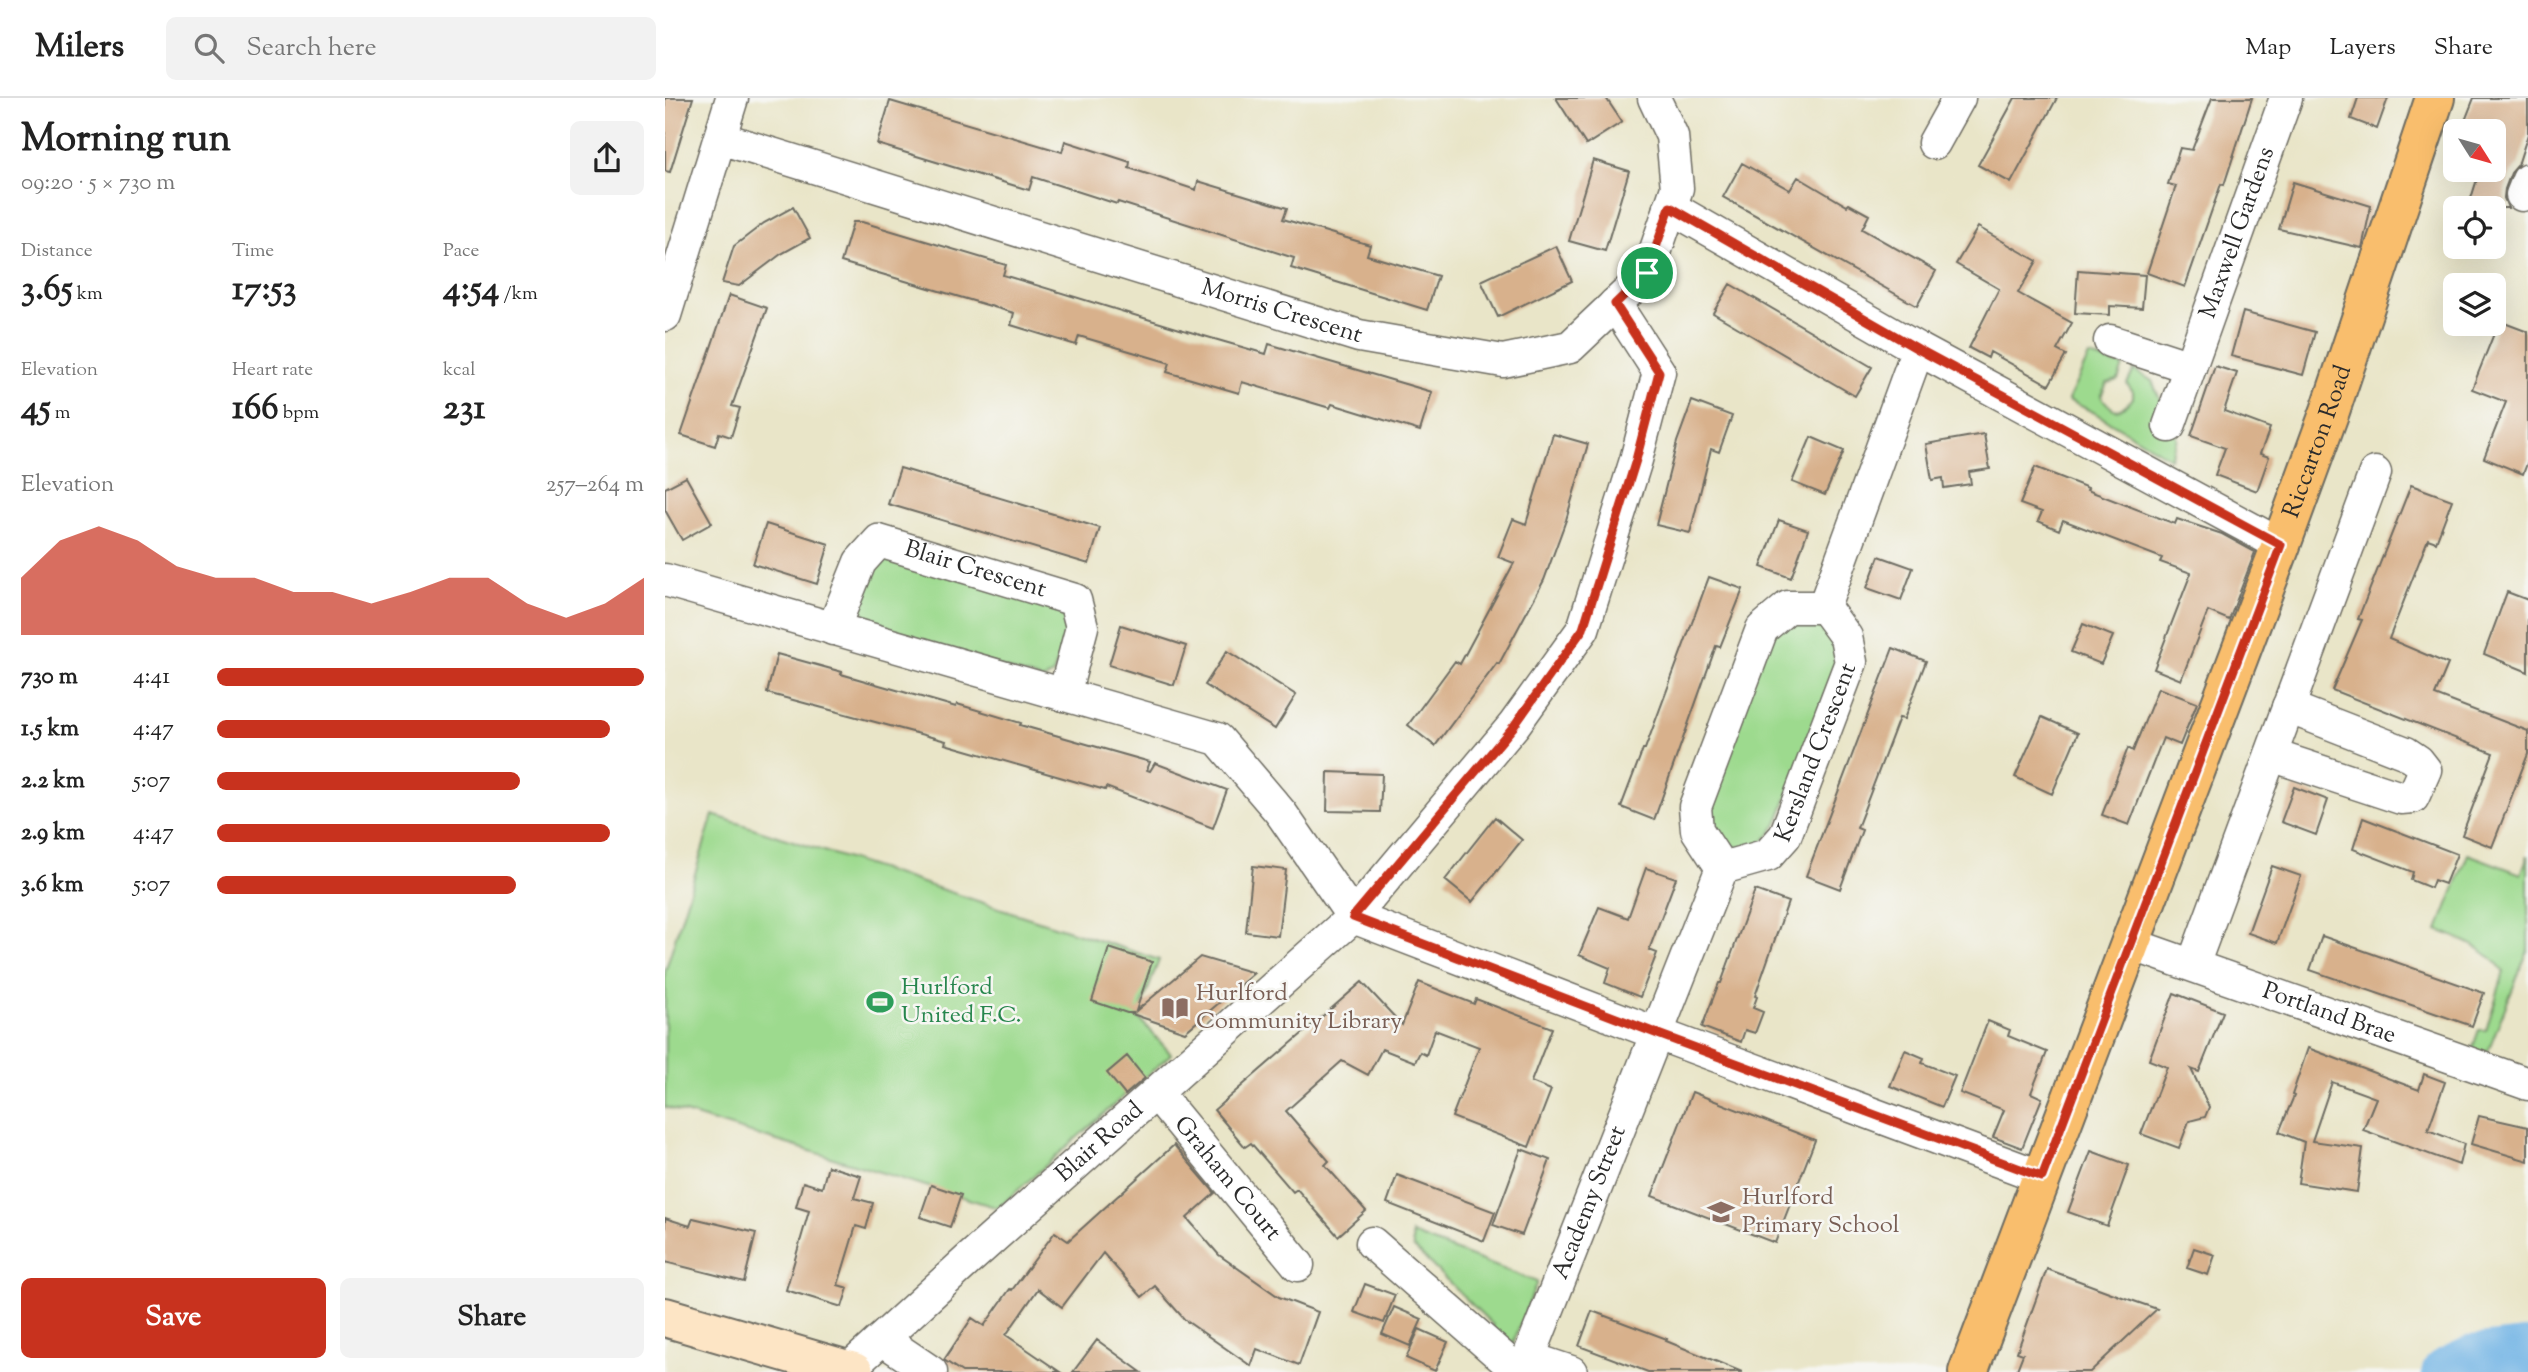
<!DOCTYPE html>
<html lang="en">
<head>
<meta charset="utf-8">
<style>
	:root { --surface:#fff; --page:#f2f2f2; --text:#222; --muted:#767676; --line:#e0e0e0; --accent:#c8321e }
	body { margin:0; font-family:"Sorts Mill Goudy",serif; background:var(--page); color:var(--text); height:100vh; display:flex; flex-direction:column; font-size:26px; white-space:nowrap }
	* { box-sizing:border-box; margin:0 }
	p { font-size:23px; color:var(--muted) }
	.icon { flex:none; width:38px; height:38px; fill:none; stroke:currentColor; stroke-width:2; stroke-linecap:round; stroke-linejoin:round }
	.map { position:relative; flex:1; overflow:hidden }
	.panel { display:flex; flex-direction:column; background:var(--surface); width:665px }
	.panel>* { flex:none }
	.needle { width:46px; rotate:127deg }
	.fabs { position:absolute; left:1778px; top:21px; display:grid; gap:14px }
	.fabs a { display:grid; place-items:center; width:63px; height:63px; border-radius:10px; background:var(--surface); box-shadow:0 7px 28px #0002; font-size:35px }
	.pin { position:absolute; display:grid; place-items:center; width:60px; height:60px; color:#fff; margin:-30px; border:4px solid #fff; border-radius:50%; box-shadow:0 2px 7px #0007 }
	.round { display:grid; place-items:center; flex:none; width:74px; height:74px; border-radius:10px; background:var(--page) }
	.head { display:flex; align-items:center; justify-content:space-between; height:119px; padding:0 21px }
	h1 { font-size:38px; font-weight:700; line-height:52px }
	.figures { display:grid; grid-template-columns:repeat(3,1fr); gap:10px; height:119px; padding:7px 21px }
	.figures div { display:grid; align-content:center }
	.figures b { font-size:35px; font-weight:700 }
	.figures small { font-size:19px; font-weight:400 }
	.figures p { font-size:19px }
	.chart { height:196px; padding:14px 21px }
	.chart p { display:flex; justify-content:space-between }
	.chart svg { width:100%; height:126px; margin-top:7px; fill:var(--accent); opacity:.7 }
	.primary-button { display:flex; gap:14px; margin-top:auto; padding:14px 21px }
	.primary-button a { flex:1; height:80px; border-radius:10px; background:var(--accent); color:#fff; font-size:28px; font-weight:700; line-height:80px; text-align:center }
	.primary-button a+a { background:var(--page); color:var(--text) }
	ul { padding:0 21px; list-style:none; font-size:23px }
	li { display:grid; grid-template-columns:112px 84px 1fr; align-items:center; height:52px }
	li i { height:18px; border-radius:9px; background:var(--accent) }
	header { display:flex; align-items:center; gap:42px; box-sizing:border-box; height:98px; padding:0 35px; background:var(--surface); border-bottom:2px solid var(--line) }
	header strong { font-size:33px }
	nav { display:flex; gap:38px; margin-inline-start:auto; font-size:24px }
	.search { width:490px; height:63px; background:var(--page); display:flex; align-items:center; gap:18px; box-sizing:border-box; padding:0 24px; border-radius:10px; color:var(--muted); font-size:26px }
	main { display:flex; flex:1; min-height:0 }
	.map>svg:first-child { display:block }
	.green { fill:#9dda8e; stroke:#64825c; stroke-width:2 }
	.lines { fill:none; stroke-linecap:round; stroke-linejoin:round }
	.river { stroke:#6fb3e5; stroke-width:47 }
	.building { fill:#d8b18c }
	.street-casing { stroke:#6e6c62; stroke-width:35 }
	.secondary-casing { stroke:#6e6c62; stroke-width:42 }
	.primary-casing { stroke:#6e6c62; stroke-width:42 }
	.street { stroke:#fff; stroke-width:32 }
	.secondary { stroke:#fde5c5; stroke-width:38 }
	.primary { stroke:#f9be6d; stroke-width:38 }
	.route-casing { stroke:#fff; stroke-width:14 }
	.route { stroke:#c8321e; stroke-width:9 }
	.labels { text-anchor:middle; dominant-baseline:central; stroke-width:5; stroke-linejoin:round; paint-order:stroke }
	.street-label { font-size:24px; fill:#2b2b2b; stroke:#f6f6f2 }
	.leisure-label { font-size:24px; fill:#27864d; stroke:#f6f6f2; text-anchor:start }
	.education-label { font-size:24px; fill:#785e54; stroke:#f6f6f2; text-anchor:start }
</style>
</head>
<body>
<header>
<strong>Milers</strong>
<div class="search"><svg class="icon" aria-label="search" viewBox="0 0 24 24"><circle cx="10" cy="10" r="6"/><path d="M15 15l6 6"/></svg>Search here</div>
<nav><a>Map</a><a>Layers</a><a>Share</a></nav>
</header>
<main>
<section class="panel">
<div class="head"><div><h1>Morning run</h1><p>09:20 · 5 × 730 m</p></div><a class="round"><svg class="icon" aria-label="share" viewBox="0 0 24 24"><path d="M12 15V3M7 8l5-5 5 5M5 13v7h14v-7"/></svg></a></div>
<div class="figures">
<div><p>Distance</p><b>3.65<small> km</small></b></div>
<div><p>Time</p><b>17:53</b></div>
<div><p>Pace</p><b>4:54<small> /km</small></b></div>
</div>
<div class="figures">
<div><p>Elevation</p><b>45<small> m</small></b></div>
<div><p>Heart rate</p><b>166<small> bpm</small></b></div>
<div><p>kcal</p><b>231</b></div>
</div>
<div class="chart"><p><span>Elevation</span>257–264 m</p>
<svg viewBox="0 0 160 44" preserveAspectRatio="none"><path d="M0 44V24L10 11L20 6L30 11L40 20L50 24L60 24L70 29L80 29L90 33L100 29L110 24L120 24L130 33L140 38L150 33L160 24V44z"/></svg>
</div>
<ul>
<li><b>730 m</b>4:41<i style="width:100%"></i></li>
<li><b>1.5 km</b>4:47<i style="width:92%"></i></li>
<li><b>2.2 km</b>5:07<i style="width:71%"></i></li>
<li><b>2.9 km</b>4:47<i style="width:92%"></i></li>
<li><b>3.6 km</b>5:07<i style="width:70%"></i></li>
</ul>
<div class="primary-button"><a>Save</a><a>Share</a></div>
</section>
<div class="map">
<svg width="1863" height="1274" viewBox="0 0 1863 1274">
	<rect width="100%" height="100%" fill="#f6f6f2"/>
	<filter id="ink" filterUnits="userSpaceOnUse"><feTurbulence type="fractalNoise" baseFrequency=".0143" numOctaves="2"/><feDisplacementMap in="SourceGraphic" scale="14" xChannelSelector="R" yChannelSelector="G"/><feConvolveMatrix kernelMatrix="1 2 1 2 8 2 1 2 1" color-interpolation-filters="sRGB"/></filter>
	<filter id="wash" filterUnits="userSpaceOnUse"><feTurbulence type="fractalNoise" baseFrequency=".00686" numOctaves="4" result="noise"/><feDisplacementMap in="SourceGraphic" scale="28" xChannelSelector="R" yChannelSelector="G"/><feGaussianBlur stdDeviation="1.57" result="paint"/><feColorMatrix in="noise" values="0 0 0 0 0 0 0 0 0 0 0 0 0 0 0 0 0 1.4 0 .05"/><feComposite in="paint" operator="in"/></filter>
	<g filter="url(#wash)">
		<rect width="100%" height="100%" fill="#e9e5c8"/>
		<path class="green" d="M 1424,258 L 1458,268 L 1453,282 L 1442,285 L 1436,298 C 1449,316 1453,316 1468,300 L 1468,294 L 1462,286 L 1469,272 L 1487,283 L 1512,340 L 1505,360 L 1428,314 L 1403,302 Z
			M 222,461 L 382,504 L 399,518 L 401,540 L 388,576 L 378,582 L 196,527 L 190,513 L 207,470 Z
			M 1135,521 C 1163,529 1169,532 1174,562 L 1112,726 C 1094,753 1087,753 1057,746 L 1038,710 L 1101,543 L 1115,529 Z
			M 48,717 L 494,862 L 473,919 L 506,956 L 333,1110 L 0,1009 L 0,874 Z
			M 1803,756 L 1856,776 L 1863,757 L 1863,852 L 1821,958 L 1806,954 L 1814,932 L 1821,932 L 1839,874 C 1822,850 1799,843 1773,832 Z
			M 747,1136 L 872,1184 L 847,1248 L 823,1239 L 828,1227 L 748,1149 Z"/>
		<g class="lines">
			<path class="river" d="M 1780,1274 L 1810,1260 L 1863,1254"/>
		</g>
		<g id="blocks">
			<path class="building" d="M 0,0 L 28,0 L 5,74 L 0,73 Z
				M 891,0 L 941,0 L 957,24 L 921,47 Z
				M 1350,0 L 1392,0 L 1346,85 L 1313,67 Z
				M 1547,0 L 1587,0 L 1559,87 L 1556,86 L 1520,189 L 1482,175 L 1511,88 L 1503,86 L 1515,50 L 1527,52 Z
				M 1693,0 L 1723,0 L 1712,31 L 1686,21 Z
				M 1809,0 L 1863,0 L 1863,36 L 1853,67 L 1846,75 L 1840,91 L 1839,100 L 1843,110 L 1803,110 L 1815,72 L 1829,72 L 1829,33 L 1796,33 Z
				M 225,3 L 397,54 L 400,43 L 465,64 L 464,70 L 531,92 L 533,83 L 622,110 L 618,121 L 705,147 L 702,157 L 773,178 L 762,212 L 626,170 L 629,160 L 453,104 L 452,106 L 368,79 L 364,92 L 212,46 Z
				M 928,62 L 964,73 L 940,153 L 904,143 Z
				M 1077,65 L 1125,92 L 1133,79 L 1182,108 L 1184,106 L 1204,117 L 1197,131 L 1271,173 L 1252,208 L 1058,99 Z
				M 1628,84 L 1706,108 L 1697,150 L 1614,131 Z
				M 128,109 L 145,140 L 116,156 L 74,188 L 57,185 L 69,148 L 99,125 Z
				M 188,124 L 197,124 L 341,167 L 338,177 L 515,231 L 601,256 L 604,246 L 767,294 L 755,333 L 667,306 L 665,310 L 577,284 L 574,295 L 502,274 L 505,265 L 414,238 L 411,247 L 346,227 L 349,215 L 176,164 Z
				M 1313,129 L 1372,163 L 1353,195 L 1407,225 L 1392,252 L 1401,257 L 1384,287 L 1325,254 L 1323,260 L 1304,250 L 1334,191 L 1291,166 Z
				M 891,148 L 907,183 L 833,219 L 816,183 Z
				M 1413,172 L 1480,177 L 1477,210 L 1445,208 L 1445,217 L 1410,215 Z
				M 1065,186 L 1207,269 L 1190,298 L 1048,215 Z
				M 64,197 L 102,210 L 67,308 L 75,310 L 66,339 L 54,335 L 50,348 L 16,337 Z
				M 1578,214 L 1650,234 L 1638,277 L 1566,258 Z
				M 1834,223 L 1863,234 L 1863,363 L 1858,376 L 1819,360 L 1841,304 L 1807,291 Z
				M 1550,268 L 1572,275 L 1559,313 L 1605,330 L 1595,356 L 1604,359 L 1592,393 L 1550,377 L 1560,350 L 1526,338 Z
				M 1027,303 L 1067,318 L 1054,354 L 1046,351 L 1025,435 L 991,427 L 1012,344 Z
				M 888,336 L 923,346 L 901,422 L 879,482 L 834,566 L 832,565 L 770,648 L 743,627 L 790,563 L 795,566 L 849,465 L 833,459 L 848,421 L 861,426 Z
				M 1319,336 L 1325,371 L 1304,374 L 1306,386 L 1279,390 L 1278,380 L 1267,382 L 1261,346 Z
				M 1146,339 L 1179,353 L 1160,397 L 1127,384 Z
				M 1370,369 L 1423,390 L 1422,392 L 1510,426 L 1512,421 L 1557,436 L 1590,454 L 1564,522 L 1543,513 L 1516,582 L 1489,571 L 1526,475 L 1495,464 L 1497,460 L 1398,422 L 1394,432 L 1373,423 L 1377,414 L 1355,406 Z
				M 235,370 L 435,430 L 424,466 L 223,406 Z
				M 21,379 L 47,425 L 17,442 L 0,412 L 0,390 Z
				M 1746,387 L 1787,402 L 1771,444 L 1763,441 L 1724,541 L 1783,566 L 1770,597 L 1863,633 L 1863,656 L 1827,749 L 1797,737 L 1828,655 L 1667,592 L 1697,522 L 1693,521 Z
				M 1114,422 L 1143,432 L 1126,480 L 1096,469 Z
				M 101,426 L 164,446 L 152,486 L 88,466 Z
				M 1214,458 L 1248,470 L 1236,502 L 1202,490 Z
				M 1044,479 L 1078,491 L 1055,549 L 1051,548 L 989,722 L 956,709 L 978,651 L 980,651 Z
				M 1842,494 L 1863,502 L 1863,574 L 1819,556 Z
				M 1418,526 L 1448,538 L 1436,566 L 1406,554 Z
				M 456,527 L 521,548 L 509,587 L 444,567 Z
				M 1228,550 L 1261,563 L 1239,621 L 1234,620 L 1192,730 L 1197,732 L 1175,791 L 1141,778 Z
				M 562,553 L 631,597 L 610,631 L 540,587 Z
				M 112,556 L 177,574 L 176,576 L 291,609 L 292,606 L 356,625 L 355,627 L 485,664 L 482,672 L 485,673 L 490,665 L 562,692 L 548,730 L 441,689 L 440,692 L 280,646 L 281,643 L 102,595 Z
				M 1493,590 L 1532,605 L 1515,647 L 1498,640 L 1464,727 L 1437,717 L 1463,650 L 1468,653 Z
				M 1377,619 L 1413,635 L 1387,696 L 1350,679 Z
				M 663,674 L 717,676 L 715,714 L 662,713 Z
				M 1629,689 L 1663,702 L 1651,737 L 1616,724 Z
				M 830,719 L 857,742 L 807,804 L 780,782 Z
				M 1698,720 L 1792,756 L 1780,786 L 1769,782 L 1766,790 L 1746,782 L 1748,774 L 1688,751 Z
				M 588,768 L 621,772 L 613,838 L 581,834 Z
				M 1607,768 L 1636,778 L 1612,845 L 1583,835 Z
				M 981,770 L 1011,780 L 984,852 L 992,855 L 975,899 L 940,885 L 945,870 L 914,857 L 934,809 L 963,820 Z
				M 1090,792 L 1123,804 L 1090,898 L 1092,899 L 1088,910 L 1098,914 L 1090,935 L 1080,932 L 1076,944 L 1037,929 L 1054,885 L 1056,885 Z
				M 1657,838 L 1819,895 L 1807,928 L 1645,872 Z
				M 444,850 L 487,864 L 471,913 L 535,859 L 589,875 L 520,934 L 467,916 L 469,915 L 462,915 L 427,903 Z
				M 697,884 L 737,927 L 754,884 L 809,906 L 811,901 L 887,930 L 866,984 L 886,992 L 864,1049 L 787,1019 L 814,949 L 770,932 L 761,957 L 755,954 L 750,964 L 717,951 L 703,977 L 677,963 L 621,1013 L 664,1063 L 660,1067 L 701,1113 L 673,1138 L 632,1091 L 628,1094 L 586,1045 L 580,1049 L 549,1012 Z
				M 1509,895 L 1558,914 L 1534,974 L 1526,971 L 1544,1009 L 1540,1019 L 1524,1023 L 1514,1050 L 1476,1036 L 1502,969 L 1484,962 Z
				M 1323,923 L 1345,932 L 1343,938 L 1382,954 L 1366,995 L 1377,1000 L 1357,1050 L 1328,1039 L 1339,1012 L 1295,995 Z
				M 1643,950 L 1754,992 L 1759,976 L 1780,984 L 1763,1032 L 1799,1046 L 1794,1067 L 1698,1032 L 1711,1000 L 1667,984 L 1647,1043 L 1698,1050 L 1692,1094 L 1633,1085 L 1639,1044 L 1614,1034 L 1629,998 L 1627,997 Z
				M 1240,952 L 1259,960 L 1257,965 L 1290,978 L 1277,1009 L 1225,988 Z
				M 462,958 L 480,980 L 460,997 L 442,975 Z
				M 1027,994 L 1150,1042 L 1110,1145 L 987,1098 Z
				M 1814,1018 L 1863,1029 L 1863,1063 L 1806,1046 Z
				M 509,1047 L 550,1095 L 522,1120 L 554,1157 L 614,1199 L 653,1214 L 634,1267 L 592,1251 L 586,1268 L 520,1222 L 490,1188 L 477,1199 L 438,1155 L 397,1209 L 373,1191 L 341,1237 L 395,1274 L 297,1274 L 279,1262 L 307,1220 L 319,1228 L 345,1191 L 347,1192 L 390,1134 L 403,1143 Z
				M 856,1051 L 885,1062 L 857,1137 L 828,1127 Z
				M 1426,1053 L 1464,1067 L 1442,1128 L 1403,1114 Z
				M 163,1068 L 196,1078 L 189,1100 L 208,1105 L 201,1131 L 191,1128 L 173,1187 L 183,1190 L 177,1209 L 121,1192 L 144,1113 L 131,1109 L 138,1084 L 157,1090 Z
				M 732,1077 L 830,1114 L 819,1143 L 722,1105 Z
				M 266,1087 L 296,1097 L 285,1129 L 255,1119 Z
				M 0,1120 L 25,1128 L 28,1120 L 91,1135 L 79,1184 L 0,1164 Z
				M 1529,1150 L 1550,1157 L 1543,1177 L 1522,1170 Z
				M 1382,1171 L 1460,1200 L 1492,1211 L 1425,1274 L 1351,1274 L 1358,1256 L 1352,1254 Z
				M 700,1186 L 730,1197 L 719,1225 L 689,1214 Z
				M 729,1209 L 757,1221 L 745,1248 L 717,1236 Z
				M 927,1213 L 1002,1241 L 1001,1243 L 1077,1274 L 983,1274 L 914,1248 Z
				M 754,1231 L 783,1244 L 770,1273 L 741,1260 Z
				M 432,1242 L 476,1274 L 408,1274 Z"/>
		</g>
	</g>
	<g filter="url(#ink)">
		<use href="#blocks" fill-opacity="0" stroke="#6e6c62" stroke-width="2"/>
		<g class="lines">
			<g class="street-casing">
				<g id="street">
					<path id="s1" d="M 55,40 L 694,238 L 838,263 L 905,249 L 983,175 L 1012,90 L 1007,38 L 989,0"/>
					<path d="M 1269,45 L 1294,0"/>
					<path d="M 1857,97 L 1863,82"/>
					<path d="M 1005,109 L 1253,251 L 1616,447"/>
					<path d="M 0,217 L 67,0"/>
					<path d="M 1445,243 L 1525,269"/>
					<path id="s2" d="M 1504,328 L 1621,0"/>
					<path d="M 0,482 L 553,641 L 616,715 L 688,819"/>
					<path id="s3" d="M 168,531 L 195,464 L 214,443 L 410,502 L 417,529 L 399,597"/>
					<path d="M 1606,657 L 1736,700 L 1748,699 L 1760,672 L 1753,663 L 1741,655 L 1623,609"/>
					<path d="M 1057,770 L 1032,732 L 1030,709 L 1097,531 L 1123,509 L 1159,509"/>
					<path d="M 688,819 L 993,936 L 1377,1079"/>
					<path id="s4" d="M 1466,846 L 1863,986"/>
					<path d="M 1528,867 L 1710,375"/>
					<path id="s5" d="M 492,996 L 633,1167"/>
					<path d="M 707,1145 L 854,1274"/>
					<path d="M 217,1241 L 266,1274"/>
					<path d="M 864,1260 L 906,1274"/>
					<path id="s6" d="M 184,1271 L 303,1162 L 688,819 L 849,627 L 918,531 L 971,362 L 994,274 L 950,206"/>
					<path id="s7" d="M 858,1274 L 1057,770 L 1103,757 L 1120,738 L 1186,564 L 1181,539 L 1159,509 L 1253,251"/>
				</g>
			</g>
			<g class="secondary-casing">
				<path id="secondary" d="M 0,1219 L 189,1274"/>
			</g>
			<g class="primary-casing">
				<g id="primary">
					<path id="s8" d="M 1303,1274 L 1616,447 L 1665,313 L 1770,0"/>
				</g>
			</g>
			<use href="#street" class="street"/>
			<use href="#secondary" class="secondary"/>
			<use href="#primary" class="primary"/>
		</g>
	</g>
	<g class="lines" filter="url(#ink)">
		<g class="route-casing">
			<path id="route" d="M 1005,109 L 1253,251 L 1616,447 L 1377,1079 L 993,936 L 688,819 L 849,628 L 918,531 L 971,362 L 994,274 L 950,206 L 982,175 Z"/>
		</g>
		<use href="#route" class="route"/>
	</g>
	<defs>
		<g id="stadium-bare" transform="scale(2.1)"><path d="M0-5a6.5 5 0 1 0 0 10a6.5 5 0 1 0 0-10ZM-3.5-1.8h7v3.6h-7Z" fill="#2e9e5b" stroke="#f6f6f2" stroke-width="2.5" paint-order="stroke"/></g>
		<g id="library-bare" transform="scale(2.1)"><path d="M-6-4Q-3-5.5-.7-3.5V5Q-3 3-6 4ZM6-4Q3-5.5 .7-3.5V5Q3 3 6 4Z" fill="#8d6e63" stroke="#f6f6f2" stroke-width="2.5" paint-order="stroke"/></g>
		<g id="school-bare" transform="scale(2.1)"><path d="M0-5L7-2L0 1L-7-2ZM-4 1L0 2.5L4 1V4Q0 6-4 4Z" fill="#8d6e63" stroke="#f6f6f2" stroke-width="2.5" paint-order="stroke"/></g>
	</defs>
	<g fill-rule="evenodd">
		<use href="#stadium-bare" x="215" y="904"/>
		<use href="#library-bare" x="510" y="910"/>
		<use href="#school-bare" x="1056" y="1114"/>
	</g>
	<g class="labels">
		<g class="street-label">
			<text stroke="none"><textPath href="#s2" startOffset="205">Maxwell Gardens</textPath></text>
			<text stroke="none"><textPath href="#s1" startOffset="588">Morris Crescent</textPath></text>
			<text stroke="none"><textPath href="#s8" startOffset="994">Riccarton Road</textPath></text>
			<text stroke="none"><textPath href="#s3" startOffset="201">Blair Crescent</textPath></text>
			<text stroke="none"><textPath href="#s7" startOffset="704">Kersland Crescent</textPath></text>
			<text stroke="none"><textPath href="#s4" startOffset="210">Portland Brae</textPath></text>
			<text stroke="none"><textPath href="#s6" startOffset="338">Blair Road</textPath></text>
			<text stroke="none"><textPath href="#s5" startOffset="110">Graham Court</textPath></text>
			<text stroke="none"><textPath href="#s7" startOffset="182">Academy Street</textPath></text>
		</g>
		<g class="leisure-label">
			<text x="236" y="890">Hurlford<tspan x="236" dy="28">United F.C.</tspan></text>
		</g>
		<g class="education-label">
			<text x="531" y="896">Hurlford<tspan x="531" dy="28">Community Library</tspan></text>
			<text x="1077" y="1100">Hurlford<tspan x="1077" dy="28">Primary School</tspan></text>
		</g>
	</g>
</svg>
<div class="fabs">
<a><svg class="needle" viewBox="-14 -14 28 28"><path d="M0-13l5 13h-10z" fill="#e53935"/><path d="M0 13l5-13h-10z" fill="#767676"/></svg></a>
<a><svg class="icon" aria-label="locate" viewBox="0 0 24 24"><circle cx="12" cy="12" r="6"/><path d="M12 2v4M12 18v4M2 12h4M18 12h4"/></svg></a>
<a><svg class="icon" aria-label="layers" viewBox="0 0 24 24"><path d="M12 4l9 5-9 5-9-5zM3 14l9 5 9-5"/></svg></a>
</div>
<div class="pin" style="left:982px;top:175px;background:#1e9e55"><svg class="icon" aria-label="arrive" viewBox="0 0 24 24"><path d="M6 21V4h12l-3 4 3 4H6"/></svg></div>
</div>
</main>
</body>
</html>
